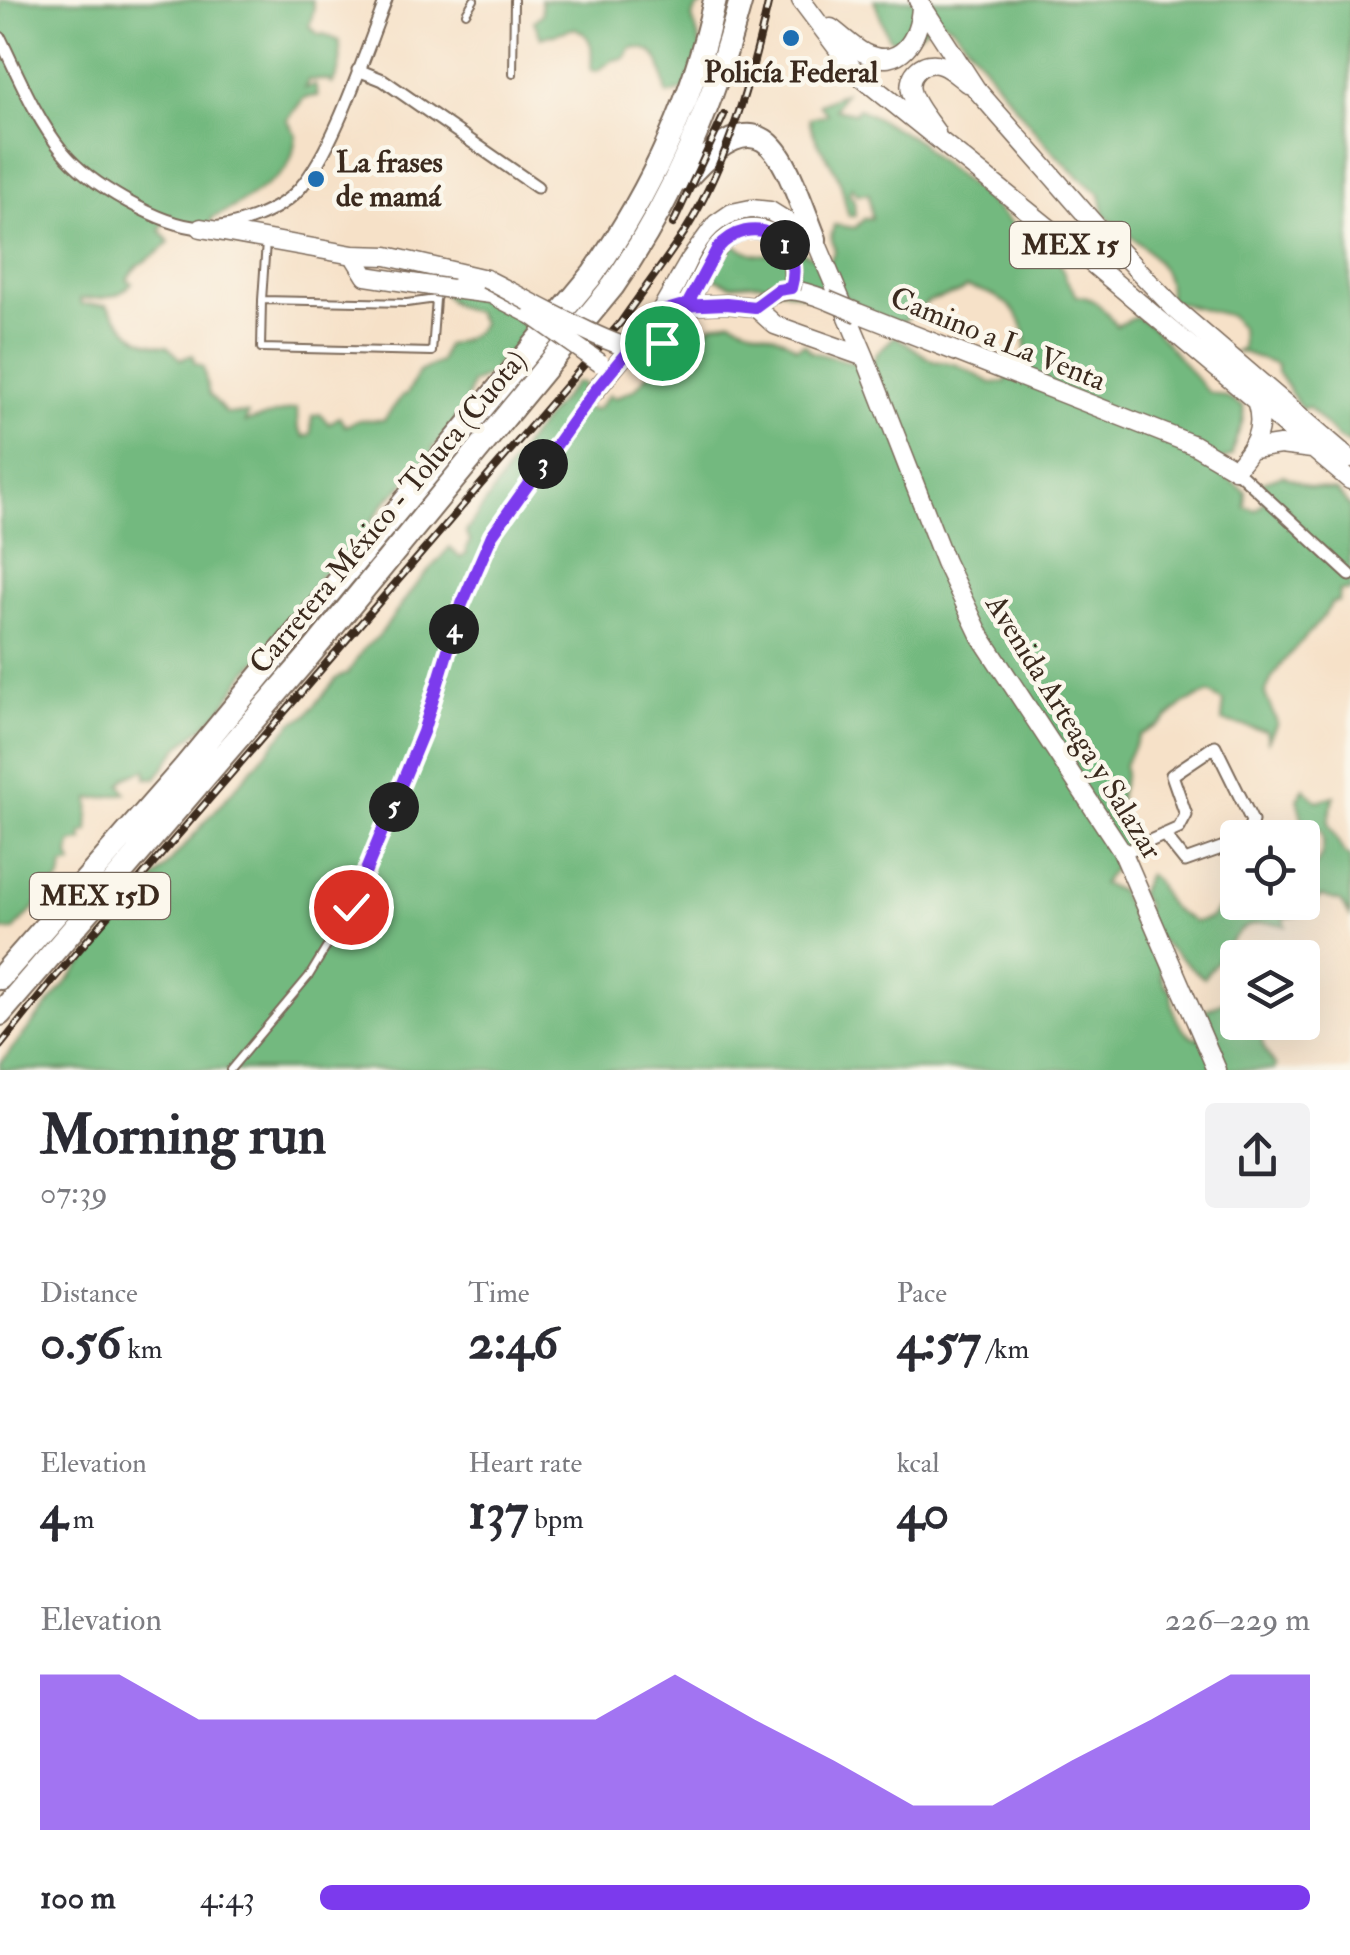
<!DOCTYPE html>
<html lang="en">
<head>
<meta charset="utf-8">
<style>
	:root { --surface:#fff; --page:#f2f2f3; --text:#2b2b33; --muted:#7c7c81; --accent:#7c3aed }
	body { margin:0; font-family:"IM FELL Double Pica",serif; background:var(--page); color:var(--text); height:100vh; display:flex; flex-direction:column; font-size:38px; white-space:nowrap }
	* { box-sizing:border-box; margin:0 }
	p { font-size:32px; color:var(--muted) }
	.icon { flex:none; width:55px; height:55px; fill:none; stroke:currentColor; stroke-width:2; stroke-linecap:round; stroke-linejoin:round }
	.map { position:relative; height:1070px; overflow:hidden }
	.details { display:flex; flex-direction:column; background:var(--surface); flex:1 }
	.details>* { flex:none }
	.buttons { position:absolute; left:1220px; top:820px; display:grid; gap:20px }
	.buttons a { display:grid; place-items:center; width:100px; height:100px; border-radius:10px; background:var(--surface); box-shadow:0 10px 40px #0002; font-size:50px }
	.pin { position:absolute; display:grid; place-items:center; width:85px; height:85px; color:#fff; margin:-42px; border:5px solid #fff; border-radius:50%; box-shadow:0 2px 10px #0007 }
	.km { position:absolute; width:50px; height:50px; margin:-25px; border-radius:50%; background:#222; color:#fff; font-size:28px; line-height:50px; text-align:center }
	.round { display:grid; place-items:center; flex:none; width:105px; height:105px; border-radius:10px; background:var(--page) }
	.head { display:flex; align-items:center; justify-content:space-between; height:170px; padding:0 40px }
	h1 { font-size:55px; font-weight:700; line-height:75px }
	.figures { display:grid; grid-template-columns:repeat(3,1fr); gap:15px; height:170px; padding:10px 40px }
	.figures div { display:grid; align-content:center }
	.figures b { font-size:50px; font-weight:700 }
	.figures small { font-size:28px; font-weight:400 }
	.figures p { font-size:28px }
	.chart { height:280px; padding:20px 40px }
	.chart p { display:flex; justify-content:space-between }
	.chart svg { width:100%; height:180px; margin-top:10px; fill:var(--accent); opacity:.7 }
	ul { padding:0 40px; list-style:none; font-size:32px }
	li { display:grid; grid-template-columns:160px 120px 1fr; align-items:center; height:75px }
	li i { height:25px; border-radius:12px; background:var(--accent) }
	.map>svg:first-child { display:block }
	.forest { fill:#73b97f; stroke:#57724e; stroke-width:2.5 }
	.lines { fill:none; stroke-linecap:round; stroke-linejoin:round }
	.lane-casing { stroke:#7c6a5a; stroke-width:10 }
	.street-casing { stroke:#7c6a5a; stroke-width:15 }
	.secondary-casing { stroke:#7c6a5a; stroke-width:21 }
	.primary-casing { stroke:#7c6a5a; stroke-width:21 }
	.highway-casing { stroke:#7c6a5a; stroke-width:26 }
	.lane { stroke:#fff; stroke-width:6 }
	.street { stroke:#fff; stroke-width:11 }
	.secondary { stroke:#fff; stroke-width:18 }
	.primary { stroke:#fff; stroke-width:18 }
	.highway { stroke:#fff; stroke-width:22 }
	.rail-casing { stroke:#3b2a1e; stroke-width:8 }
	.rail { stroke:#fbf7ec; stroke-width:4; stroke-dasharray:11; stroke-linecap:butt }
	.secondary-bridge-casing { stroke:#7c6a5a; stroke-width:21; stroke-linecap:butt }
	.secondary-bridge { stroke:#fff; stroke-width:18 }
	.route-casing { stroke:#fff; stroke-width:20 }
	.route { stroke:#7c3aed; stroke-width:12 }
	.poi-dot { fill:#1f6fb2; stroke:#fbf7ec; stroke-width:4 }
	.labels { text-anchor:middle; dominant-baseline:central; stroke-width:9; stroke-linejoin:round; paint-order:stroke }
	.shield { fill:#fbf7ec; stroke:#75685c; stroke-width:2.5 }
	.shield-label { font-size:28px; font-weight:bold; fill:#3b2a1e }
	.poi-label { font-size:30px; font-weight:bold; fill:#3b2a1e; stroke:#fbf7ec }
	.street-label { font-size:30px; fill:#3b2a1e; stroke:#fbf7ec }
</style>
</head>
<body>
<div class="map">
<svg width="1350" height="1070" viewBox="0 0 1350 1070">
	<rect width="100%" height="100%" fill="#fbf7ec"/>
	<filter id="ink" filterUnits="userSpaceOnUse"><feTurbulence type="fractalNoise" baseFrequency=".01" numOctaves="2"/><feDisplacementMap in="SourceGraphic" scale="20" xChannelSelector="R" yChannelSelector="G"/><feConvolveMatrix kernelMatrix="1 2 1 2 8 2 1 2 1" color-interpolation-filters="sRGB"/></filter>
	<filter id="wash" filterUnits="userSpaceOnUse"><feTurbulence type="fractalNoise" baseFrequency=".0048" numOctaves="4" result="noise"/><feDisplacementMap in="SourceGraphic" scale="40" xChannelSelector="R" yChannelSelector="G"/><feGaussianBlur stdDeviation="2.25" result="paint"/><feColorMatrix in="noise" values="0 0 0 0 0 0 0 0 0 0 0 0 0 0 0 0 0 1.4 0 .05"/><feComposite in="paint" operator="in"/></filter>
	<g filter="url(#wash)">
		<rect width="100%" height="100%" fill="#f6e1c8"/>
		<path class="forest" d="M 0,0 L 312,0 L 314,10 L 309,26 L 319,35 L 324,34 L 339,41 C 342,57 341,69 332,84 L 328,80 L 308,80 L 305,88 L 315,85 L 318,96 L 304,98 L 287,120 L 296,135 C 295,145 292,159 287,167 C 281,178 227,213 213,217 L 209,225 L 164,221 L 160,230 L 169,242 C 157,259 137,259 127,280 L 132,283 C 119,299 99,299 80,299 L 81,304 L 107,305 C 124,327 137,345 167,346 L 181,359 L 193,355 L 194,363 L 203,367 L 209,394 L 226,413 L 248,414 L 245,422 L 297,408 L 298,428 L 304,437 L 311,434 L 312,416 L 320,414 L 329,424 L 339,417 L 345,426 L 359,420 L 384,420 L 402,396 L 407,394 L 419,372 L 440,362 L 446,345 C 460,342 476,335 482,323 L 475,312 C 459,308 447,304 441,288 L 487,292 L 535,330 L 518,352 L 503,354 L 495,368 L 496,372 L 472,383 C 465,408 457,432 433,447 L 433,457 L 386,501 L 358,542 L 340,562 L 321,575 L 279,640 L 247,671 L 219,713 L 179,747 L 156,778 L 146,778 L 146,769 C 135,775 128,772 121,785 L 126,793 C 113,796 102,799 90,798 L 88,831 L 82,833 L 83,841 L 71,843 L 69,856 L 72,864 L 63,866 L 61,879 L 14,930 L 0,931 Z
			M 541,0 L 712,0 L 697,8 L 692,17 L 702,50 L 684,90 L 667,95 C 661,69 663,46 631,48 L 625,58 L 613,60 L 597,71 L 591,70 C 592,50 595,38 575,28 L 541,38 L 534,21 L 542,14 Z
			M 874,0 L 1350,0 L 1350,444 L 1338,438 L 1308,407 L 1302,409 L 1277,372 L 1277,365 L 1245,353 L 1234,352 L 1242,348 L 1241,328 L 1231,316 L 1168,300 C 1176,264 1129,236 1105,216 L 1100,194 C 1039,149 1001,82 952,26 L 938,18 L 903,46 L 888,37 Z
			M 844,93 L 835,109 L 855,113 L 858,108 L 920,142 L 930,154 L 984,197 L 1014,226 L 1031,229 L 1056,253 L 1066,279 L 1077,296 C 1096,297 1105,311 1116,326 L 1137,317 L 1153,328 L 1208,392 L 1226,397 L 1243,407 C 1246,425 1233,438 1232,455 L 1220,461 L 1215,469 L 1246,492 L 1245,507 L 1256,510 L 1264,502 L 1260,483 L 1283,475 L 1310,487 L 1337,491 L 1350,508 L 1350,591 L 1340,591 L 1339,601 L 1332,603 C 1313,637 1278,656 1265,694 L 1277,723 L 1268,741 L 1266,731 L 1222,721 L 1224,702 L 1209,693 L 1185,703 L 1161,724 L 1140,735 L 1124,765 C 1128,780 1116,791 1120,806 C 1122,817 1131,826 1134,837 L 1124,847 L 1110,851 L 1121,859 L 1102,884 L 1120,891 L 1136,925 L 1147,906 L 1139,894 L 1148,874 C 1160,882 1159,889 1167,902 C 1173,912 1185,916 1195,922 L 1210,918 L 1229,897 L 1237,898 L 1238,902 L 1302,902 L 1303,878 C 1319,866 1328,851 1321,830 L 1304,826 L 1297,799 L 1304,788 L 1317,801 L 1334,796 L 1328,823 L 1344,853 L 1350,857 L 1350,916 L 1340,901 L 1321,896 L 1298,915 L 1284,918 L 1286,926 C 1249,917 1238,928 1219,958 C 1214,966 1208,970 1204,978 C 1186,966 1175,949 1155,938 L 1149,940 L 1162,956 C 1161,969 1158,983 1171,990 C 1172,1012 1177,1032 1199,1039 L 1201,1012 L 1225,1001 L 1226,1007 L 1237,1007 L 1238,1022 L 1262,1023 C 1260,1042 1263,1051 1276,1066 L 1274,1070 L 0,1070 L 0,1064 C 93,947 194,836 292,723 L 306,716 L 337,678 L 348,673 L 364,648 L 379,636 L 415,586 L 450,547 L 460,558 L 467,554 L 466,549 L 470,541 L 466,532 L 529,438 L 575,383 L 583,383 L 587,410 L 597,409 L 609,395 L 615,398 L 635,389 L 650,372 L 668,366 L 713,324 L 732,320 C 753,333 777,330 796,348 L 805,344 L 811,352 L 858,364 L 875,359 L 875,355 L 895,336 L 933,361 L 955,364 L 992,383 L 1006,382 L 1007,369 L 1026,353 C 1028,314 1005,295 967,287 L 958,293 L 929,301 L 897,327 L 833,290 L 825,290 L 812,298 L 759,283 L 730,285 L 712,277 L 716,263 L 732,243 C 760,261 765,255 794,248 L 828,264 L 835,251 L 831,237 L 834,225 L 855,228 L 864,219 L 872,218 L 869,194 L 857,194 L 852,187 L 849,193 L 854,201 L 855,216 L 849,216 C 844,203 844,189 838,177 C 828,156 813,142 809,118 L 827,114 L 819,104 Z"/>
	</g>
	<g filter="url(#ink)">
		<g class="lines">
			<g class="lane-casing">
				<path id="lane" d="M 466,13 L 474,0
					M 513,74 L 514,0
					M 436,299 L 407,303 L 262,300 L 261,348 L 432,352 L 436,299 L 440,290
					M 262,300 L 266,242
					M 230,1070 L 309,976 L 351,907 L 423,733 L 462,604 L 492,535 L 594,393"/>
			</g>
			<g class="street-casing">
				<path id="street" d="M 0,38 C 19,77 36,119 63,152 C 89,184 161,226 202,228 C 234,229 279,212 300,188 C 335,148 365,52 386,0
					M 358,70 L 383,80 L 537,187
					M 1235,469 L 1350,575
					M 1165,836 L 1185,861 L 1238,842
					M 1123,853 L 1179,828 L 1186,815 L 1172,775 L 1215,746 L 1252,821 L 1248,833 L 1242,838"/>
			</g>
			<g class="secondary-casing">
				<path id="secondary" d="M 201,228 L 353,255 L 387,256 L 486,279
					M 353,255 L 366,276 L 431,286
					M 452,289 L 491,294 L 532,315
					M 755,307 L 775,325 L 865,357
					M 660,312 L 690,260 L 716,224 L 732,213 L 751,209 L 770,211 L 815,239 L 865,357 L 945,562 L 981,637 L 1123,853 L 1217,1070
					M 858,313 L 1194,445 L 1235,469
					M 594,392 L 660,312 L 680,306 L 726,304 L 755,307 C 779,283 798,289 827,300"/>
			</g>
			<g class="primary-casing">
				<path id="primary" d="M 801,0 L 856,73 L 1075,249 L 1350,480
					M 918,0 L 976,89 L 1104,235 L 1175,309 L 1350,459
					M 831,28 C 842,36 853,47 864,53 C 901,71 919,38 921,7
					M 936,132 C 928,120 914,105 911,91 C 907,74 924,59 941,65 C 950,68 959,77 967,83
					M 1253,449 L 1280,445 L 1312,449
					M 1235,469 C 1253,449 1265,431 1257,404"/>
			</g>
			<g class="highway-casing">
				<path id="highway" d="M 685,180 C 768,85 784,161 815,239
					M 0,978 L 184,768 L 593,274 C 650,192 694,98 715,0
					M 0,1014 L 307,658 L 613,286 C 675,197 713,103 741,0"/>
			</g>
			<use href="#lane" class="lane"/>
			<use href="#street" class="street"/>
			<use href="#secondary" class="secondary"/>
			<use href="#primary" class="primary"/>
			<use href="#highway" class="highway"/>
			<g class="rail-casing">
				<path id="rail" d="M 673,224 L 724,115
					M 0,1046 L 52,981 L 621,322 C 642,292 664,263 684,233 C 728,163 751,79 769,0"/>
			</g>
			<use href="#rail" class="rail"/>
			<g class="secondary-bridge-casing">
				<path id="secondary-bridge" d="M 486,279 C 515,293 620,354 645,350 C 688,343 696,259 729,237 C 765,212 802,251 791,288
					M 431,286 L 452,289
					M 827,300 L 858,313
					M 532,315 L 600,363"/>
			</g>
			<use href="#secondary-bridge" class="secondary-bridge"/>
		</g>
	</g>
	<g class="lines" filter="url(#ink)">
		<g class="route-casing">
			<path id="route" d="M 351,907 L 423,732 L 462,604 L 492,535 L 594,392 L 660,312 L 680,306 L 726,304 L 755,307 L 778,290 L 791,288 C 806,238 751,209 717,249 L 672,333 L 662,343"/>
		</g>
		<use href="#route" class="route"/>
	</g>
	<g class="poi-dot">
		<circle cx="791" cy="38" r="10"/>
		<circle cx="316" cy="179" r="10"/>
	</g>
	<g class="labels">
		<g class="shield">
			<rect x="1010" y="222" width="120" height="46" rx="8"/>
			<rect x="30" y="873" width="140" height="46" rx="8"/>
		</g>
		<g class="shield-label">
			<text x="1070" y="245">MEX 15</text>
			<text x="100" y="896">MEX 15D</text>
		</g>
		<g class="poi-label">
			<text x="791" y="72">Policía Federal</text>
			<text x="336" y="162" text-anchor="start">La frases<tspan x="336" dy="34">de mamá</tspan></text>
		</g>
		<g class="street-label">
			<text transform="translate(998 339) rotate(22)">Camino a La Venta</text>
			<text transform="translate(388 512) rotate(-50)">Carretera México - Toluca (Cuota)</text>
			<text transform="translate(1074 727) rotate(58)">Avenida Arteaga y Salazar</text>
		</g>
	</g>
</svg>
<div class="buttons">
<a><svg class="icon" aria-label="locate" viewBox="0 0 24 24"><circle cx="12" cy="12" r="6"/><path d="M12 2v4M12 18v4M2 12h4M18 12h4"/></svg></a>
<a><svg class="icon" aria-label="layers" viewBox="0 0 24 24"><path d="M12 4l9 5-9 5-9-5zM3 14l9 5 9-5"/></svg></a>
</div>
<div class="pin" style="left:662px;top:343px;background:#1e9e55"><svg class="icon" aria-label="arrive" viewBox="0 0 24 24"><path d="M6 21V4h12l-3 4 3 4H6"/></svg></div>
<div class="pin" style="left:351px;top:907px;background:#d93025"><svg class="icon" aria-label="check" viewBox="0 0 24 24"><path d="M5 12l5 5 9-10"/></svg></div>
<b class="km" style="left:785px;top:245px">1</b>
<b class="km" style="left:543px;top:464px">3</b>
<b class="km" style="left:454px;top:629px">4</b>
<b class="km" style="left:394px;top:807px">5</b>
</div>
<section class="details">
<div class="head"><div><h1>Morning run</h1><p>07:39</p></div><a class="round"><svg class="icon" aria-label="share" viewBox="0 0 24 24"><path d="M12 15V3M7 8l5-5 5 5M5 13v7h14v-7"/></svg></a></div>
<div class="figures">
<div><p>Distance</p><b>0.56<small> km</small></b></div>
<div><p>Time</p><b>2:46</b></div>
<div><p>Pace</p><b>4:57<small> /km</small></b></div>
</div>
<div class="figures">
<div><p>Elevation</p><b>4<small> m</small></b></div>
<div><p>Heart rate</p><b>137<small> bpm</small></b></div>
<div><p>kcal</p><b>40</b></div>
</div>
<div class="chart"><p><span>Elevation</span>226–229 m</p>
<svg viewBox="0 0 160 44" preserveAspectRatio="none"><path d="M0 44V6L10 6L20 17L30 17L40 17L50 17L60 17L70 17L80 6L90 17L100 27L110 38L120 38L130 27L140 17L150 6L160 6V44z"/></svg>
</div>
<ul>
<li><b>100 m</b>4:43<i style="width:100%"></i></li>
</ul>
</section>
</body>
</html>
